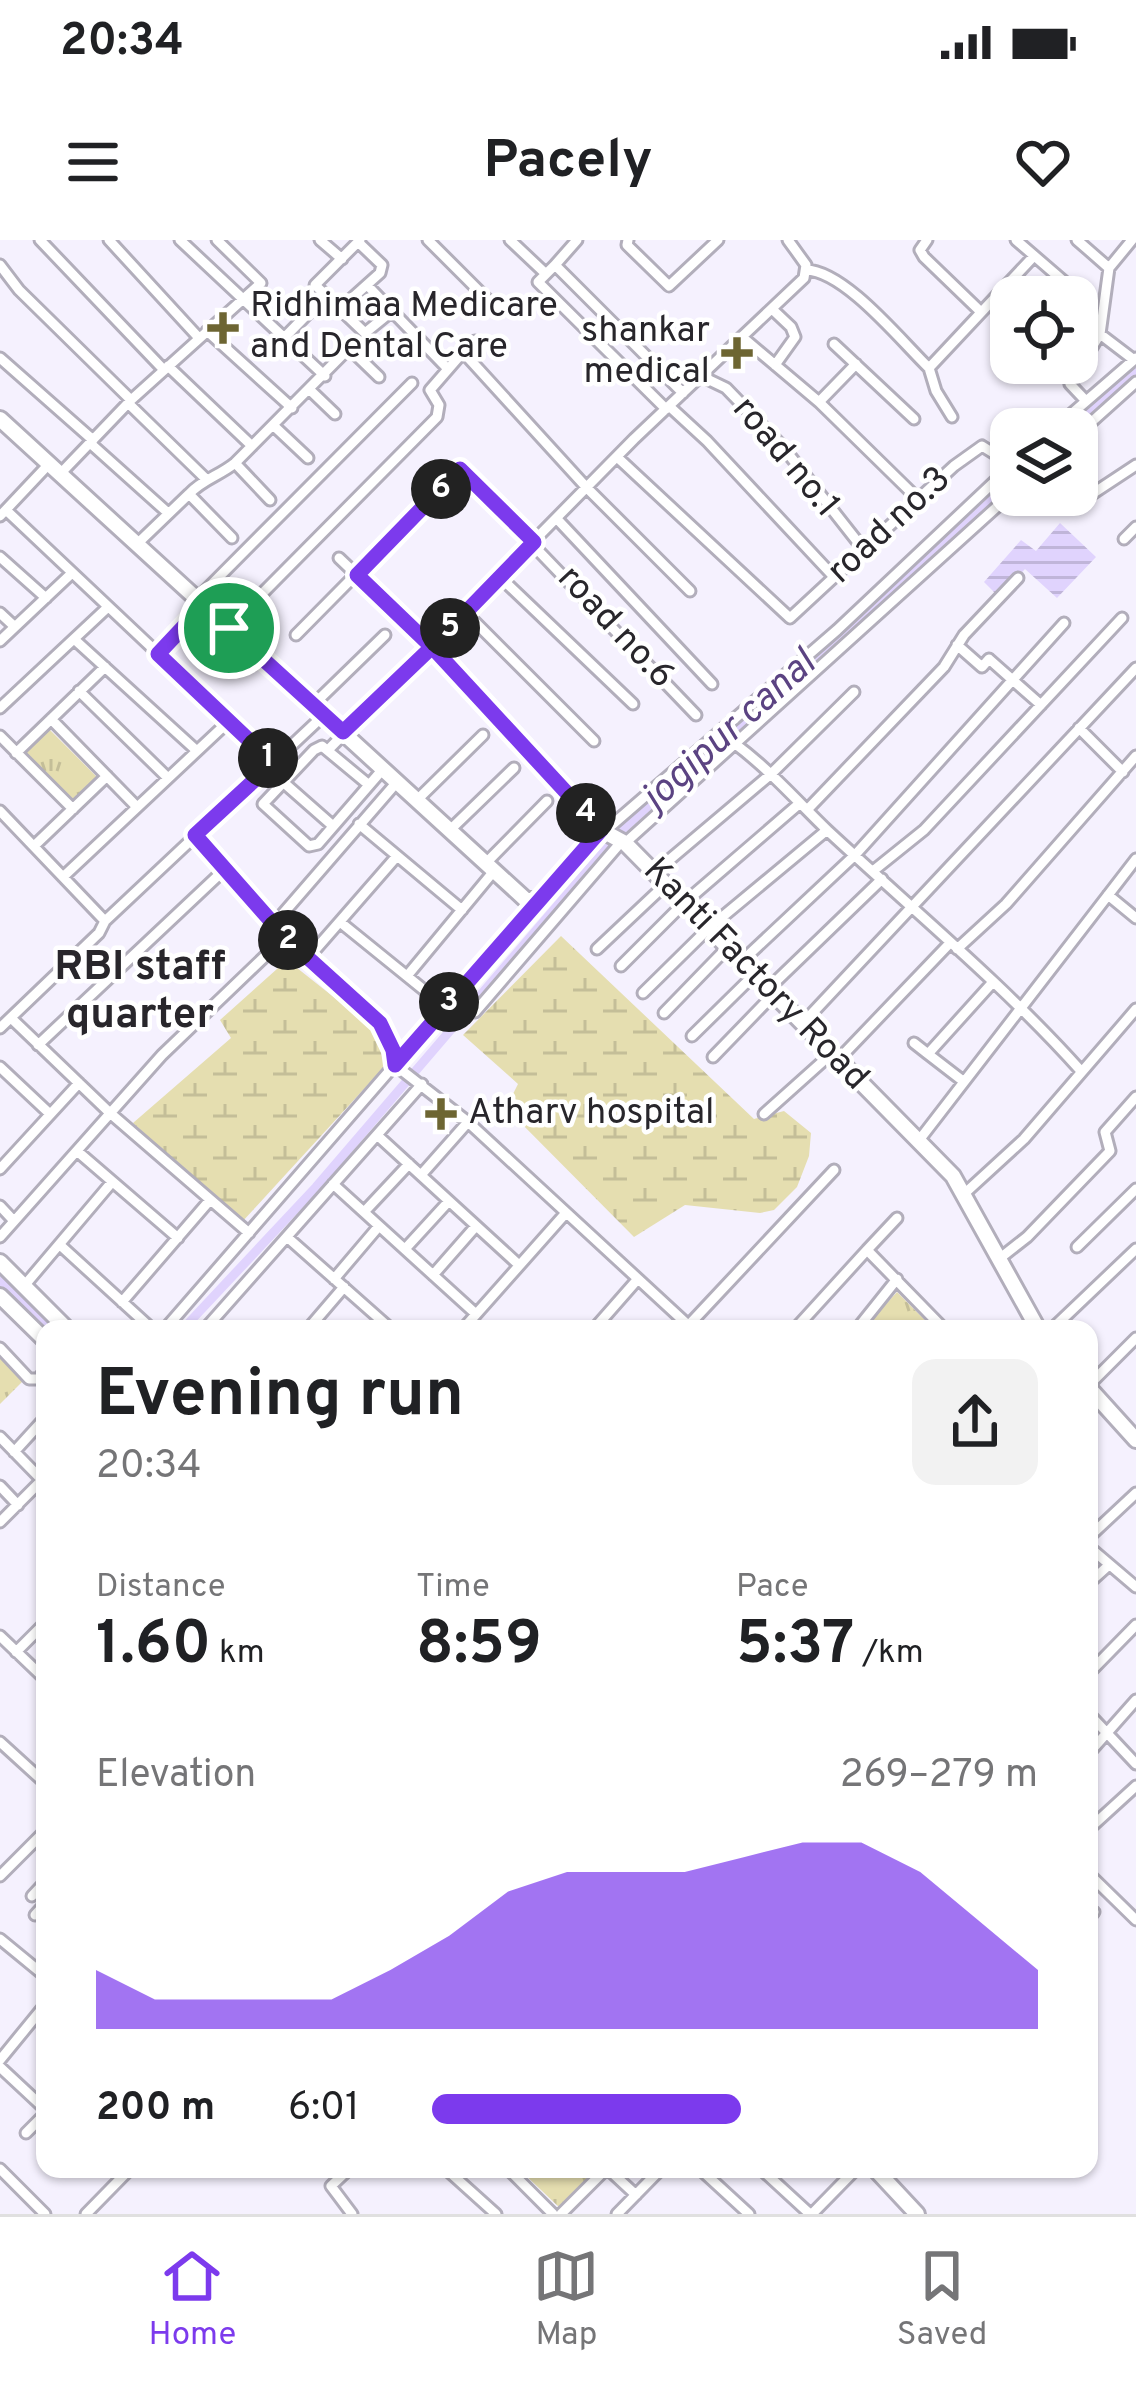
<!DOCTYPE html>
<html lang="en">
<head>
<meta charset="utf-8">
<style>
	:root { --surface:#fff; --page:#f2f2f2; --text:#202124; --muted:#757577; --line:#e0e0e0; --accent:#7c3aed }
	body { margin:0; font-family:Overpass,sans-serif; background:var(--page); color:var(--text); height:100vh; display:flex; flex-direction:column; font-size:45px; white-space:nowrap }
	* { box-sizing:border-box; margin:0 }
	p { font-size:39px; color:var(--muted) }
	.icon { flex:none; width:66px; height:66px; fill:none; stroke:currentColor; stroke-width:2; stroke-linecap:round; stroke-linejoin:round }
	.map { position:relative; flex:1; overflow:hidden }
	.details { position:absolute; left:36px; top:1080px; width:1062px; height:858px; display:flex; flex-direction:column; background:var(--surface); border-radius:24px; box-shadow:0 3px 9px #0004 }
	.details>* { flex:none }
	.buttons { position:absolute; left:990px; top:36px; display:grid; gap:24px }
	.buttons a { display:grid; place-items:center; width:108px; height:108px; border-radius:24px; background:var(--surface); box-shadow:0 3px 9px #0004; font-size:60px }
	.pin { position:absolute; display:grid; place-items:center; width:102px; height:102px; color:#fff; margin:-51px; border:6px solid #fff; border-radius:50%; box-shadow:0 3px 12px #0007 }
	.km { position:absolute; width:60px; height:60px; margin:-30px; border-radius:50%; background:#222; color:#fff; font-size:33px; line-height:60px; text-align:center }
	.round { display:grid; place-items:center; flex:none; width:126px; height:126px; border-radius:24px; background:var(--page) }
	.headline { display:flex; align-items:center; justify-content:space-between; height:204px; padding:0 60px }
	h1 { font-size:66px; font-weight:700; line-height:90px }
	.figures { display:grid; grid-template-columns:repeat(3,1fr); gap:18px; height:204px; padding:12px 60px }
	.figures div { display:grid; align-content:center }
	.figures b { font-size:60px; font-weight:700 }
	.figures small { font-size:33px; font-weight:400 }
	.figures p { font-size:33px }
	.chart { height:336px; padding:24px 60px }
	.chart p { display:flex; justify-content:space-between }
	.chart svg { width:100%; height:216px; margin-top:12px; fill:var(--accent); opacity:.7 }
	ul { padding:0 60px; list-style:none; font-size:39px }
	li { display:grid; grid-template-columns:192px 144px 1fr; align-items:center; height:90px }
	li i { height:30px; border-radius:15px; background:var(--accent) }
	.status { display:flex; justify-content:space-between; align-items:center; height:84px; padding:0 60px; background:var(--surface); direction:ltr }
	.status svg { height:33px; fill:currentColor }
	header { display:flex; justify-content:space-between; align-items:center; height:156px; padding:0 60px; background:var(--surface); font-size:54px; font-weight:700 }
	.menu { display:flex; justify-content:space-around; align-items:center; height:168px; border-top:3px solid var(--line); background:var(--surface); font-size:33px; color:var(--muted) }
	.menu a { display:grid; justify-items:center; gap:6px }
	.menu .active { color:var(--accent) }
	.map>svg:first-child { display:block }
	.wetland { fill:url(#wetland-marsh) }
	.park { fill:url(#park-tufts) }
	.water { fill:url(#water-rules) }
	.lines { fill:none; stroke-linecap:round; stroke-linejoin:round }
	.canal { stroke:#e0d3fd; stroke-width:9 }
	.street-casing { stroke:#b2aebb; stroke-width:15 }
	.secondary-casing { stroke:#b2aebb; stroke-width:20 }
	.street { stroke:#fff; stroke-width:9 }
	.secondary { stroke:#fff; stroke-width:14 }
	.route-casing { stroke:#fff; stroke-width:24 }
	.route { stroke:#7c3aed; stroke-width:15 }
	.poi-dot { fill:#6d6532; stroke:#fff; stroke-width:4.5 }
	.labels { text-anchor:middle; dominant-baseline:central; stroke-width:9; stroke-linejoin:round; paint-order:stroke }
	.poi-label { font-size:36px; fill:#28262b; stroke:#fff; text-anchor:start }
	.street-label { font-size:36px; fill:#28262b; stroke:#fff }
	.water-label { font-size:39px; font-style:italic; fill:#5b4382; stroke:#fff }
	.quarter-label { font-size:42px; font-weight:bold; fill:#28262b; stroke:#fff }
</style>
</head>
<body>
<div class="status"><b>20:34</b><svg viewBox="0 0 49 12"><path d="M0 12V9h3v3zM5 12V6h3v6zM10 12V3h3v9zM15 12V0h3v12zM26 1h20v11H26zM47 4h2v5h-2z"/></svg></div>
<header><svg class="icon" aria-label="menu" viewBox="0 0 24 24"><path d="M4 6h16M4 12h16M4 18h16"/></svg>Pacely<svg class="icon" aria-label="heart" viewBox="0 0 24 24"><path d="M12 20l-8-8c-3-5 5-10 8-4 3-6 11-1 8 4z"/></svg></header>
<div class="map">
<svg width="1136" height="1974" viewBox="0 0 1136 1974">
	<defs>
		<pattern id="wetland-marsh" width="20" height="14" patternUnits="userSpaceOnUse" patternTransform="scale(3)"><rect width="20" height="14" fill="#e5deb0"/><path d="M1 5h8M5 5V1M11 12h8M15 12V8" fill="none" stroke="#c4be98"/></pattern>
		<pattern id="park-tufts" width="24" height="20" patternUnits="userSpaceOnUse" patternTransform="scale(3)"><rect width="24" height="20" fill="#e5deb0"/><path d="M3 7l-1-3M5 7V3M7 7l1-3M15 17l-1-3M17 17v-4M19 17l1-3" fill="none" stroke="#c4be98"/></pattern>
		<pattern id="water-rules" width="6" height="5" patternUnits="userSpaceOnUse" patternTransform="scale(3)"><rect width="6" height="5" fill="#e0d3fd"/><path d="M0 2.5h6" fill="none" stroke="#c0b5d9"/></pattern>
	</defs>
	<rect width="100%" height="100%" fill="#f5f1fe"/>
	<path class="wetland" d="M 561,696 L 754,879 L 784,871 L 811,893 L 809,916 L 797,947 L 774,970 L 760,973 L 685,965 L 634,997 L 506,868 L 518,844 L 463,795 Z
		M 287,720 L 374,789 L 385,826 L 242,982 L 133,883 L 231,798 L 220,780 Z"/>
	<path class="park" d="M 47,487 L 97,537 L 70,564 L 20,515 Z
		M 897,1052 L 934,1089 L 863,1089 Z
		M 0,1114 L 25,1139 L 0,1164 Z
		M 519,1929 L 601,1929 L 561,1969 Z"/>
	<path class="water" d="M 1060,283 L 1096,317 L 1057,358 L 1025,329 L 999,357 L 984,342 L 1021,300 L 1036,311 Z"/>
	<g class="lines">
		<path class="canal" d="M 1068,189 L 1136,129
			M 0,1040 L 48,1089
			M 183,1089 L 316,947 L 623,589 L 1011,239"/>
		<g class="street-casing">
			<path id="street" d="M 40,0 L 164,130
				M 109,0 L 199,98
				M 180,0 L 325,136
				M 320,0 L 342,19
				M 360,0 L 315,45 L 365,93 L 392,71 L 447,128
				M 428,0 L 500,72
				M 510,0 L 546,34
				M 577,0 L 555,25 L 683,153
				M 628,0 L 627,5 L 669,46 L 718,0
				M 927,0 L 920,10 L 924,17 L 981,72
				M 1016,0 L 1068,45
				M 1077,0 L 1109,28 L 1132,0
				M 0,25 L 19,50 L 131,160
				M 555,25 L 538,42 L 666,169
				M 1109,28 L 1100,94 L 1134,120
				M 806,30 C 845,31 901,101 929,128 L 1034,16
				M 367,45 L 392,71
				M 341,68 L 380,33 L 382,25 L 358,2
				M 772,69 L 791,87 L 795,97 L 775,125
				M 207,91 L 292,168
				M 285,97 L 326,55
				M 742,97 L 819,162 L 919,260
				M 475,101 L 463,112 L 587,248 L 690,351
				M 834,104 L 914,179
				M 0,118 L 93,200
				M 168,126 L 252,206
				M 929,128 L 936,151 L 952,177
				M 701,136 L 726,148 L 783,207 L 864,310
				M 310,150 L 335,174
				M 1086,161 L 1070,144 L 1100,94
				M 819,162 L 856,124
				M 128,163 L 206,239
				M 669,166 L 707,201 L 834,337
				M 274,186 L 308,218
				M 1054,189 L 1136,118
				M 1077,195 L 1136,142
				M 90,203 L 167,272
				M 617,217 L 790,378 L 954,226 L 982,206 L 1011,224
				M 235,223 L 270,260
				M 60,234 L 131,160 L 261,43 L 217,0
				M 189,254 C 203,239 219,236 235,223 L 349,108 L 379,137
				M 1066,255 L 1080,262 L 1136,225
				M 6,270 L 273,522
				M 0,276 L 49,224
				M 557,279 L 712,444
				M 1124,299 L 1136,287
				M 137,304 L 189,254 L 232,298
				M 0,317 L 46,358
				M 339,318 L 432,407 L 601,590
				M 500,337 L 633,464
				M 197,359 L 412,143
				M 465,372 L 594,501
				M 0,373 L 15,387
				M 228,388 L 437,177 L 439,165 L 430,150 L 463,112
				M 296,395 L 460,229 L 696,475
				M 74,399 L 197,511
				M 0,401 L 72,333
				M 957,405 L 982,427 L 989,419 L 1041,465
				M 158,414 L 204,365
				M 79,451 L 168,538
				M 313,465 L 385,395
				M 0,468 L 108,367
				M 51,479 L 137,567
				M 1079,488 L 1123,532
				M 0,496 L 73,569
				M 734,503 C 769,529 797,561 828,591 C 913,670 1003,744 1081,831
				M 328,510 L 634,199 L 804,38 L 806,25 L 788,0
				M 16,513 L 105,427
				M 283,542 L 333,586
				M 397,542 L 274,684 L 380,783 L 388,796 L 395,825 L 468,882 L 688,1085
				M 369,545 L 322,506 L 314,510 L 263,564 L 309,606 L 318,604 L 383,529
				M 417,560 L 483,495
				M 807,570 L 944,427 L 964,395 L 1018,338
				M 0,571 L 105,681
				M 359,584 L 462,670
				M 450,590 L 514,528
				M 605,591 L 837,390 L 1011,226
				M 195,595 L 223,631 L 274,684
				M 625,603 L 1011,254
				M 34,606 L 107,536
				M 486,623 L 547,561
				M 873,631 L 924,590 L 1122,378
				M 655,632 L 771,534 L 854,452
				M 63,637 L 229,481
				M 1108,655 L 1136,678
				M 340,682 L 445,767
				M 597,709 L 666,644
				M 957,709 L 1006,664 L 1136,516
				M 308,718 L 397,616
				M 742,721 L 855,615 L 1064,383
				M 621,726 L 684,663 L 800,563
				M 407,736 L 494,631
				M 769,748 L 882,639
				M 643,753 L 709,688 L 827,590
				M 475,772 L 622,601
				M 664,773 L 728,707
				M 11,778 L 110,873 L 249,993
				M 803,783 L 1136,428
				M 0,788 L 99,693 L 105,681 L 324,475
				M 692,796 L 755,734
				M 914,803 L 928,814
				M 38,805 L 223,631
				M 713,817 L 774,754
				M 838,820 L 950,703
				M 0,827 L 50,874
				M 963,841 L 928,814 L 993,742
				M 764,874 L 831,814
				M 377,895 L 519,1025
				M 920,899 L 1136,619
				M 77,911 L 178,998
				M 0,929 L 79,843
				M 421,935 L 468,882
				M 333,944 L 476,1074
				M 964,954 L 1024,899 L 1136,769
				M 0,966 L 14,981
				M 364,972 L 409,924
				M 0,997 L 162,815 L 285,697
				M 287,997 L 391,1089
				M 60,1005 L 152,1089
				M 1077,1007 L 1136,949
				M 405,1009 L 449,961
				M 867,1010 L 897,978
				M 999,1019 L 1027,997 L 1110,911 L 1105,892 L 1136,857
				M 433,1035 L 476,986
				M 334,1039 L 379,986
				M 24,1046 L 112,942
				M 122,1062 L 210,960
				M 165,1089 L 537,661
				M 205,1089 L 422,844
				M 308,1089 L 344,1047
				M 463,1089 L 565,974
				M 594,1089 L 637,1040
				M 685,1089 L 834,930
				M 795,1089 L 867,1010 L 944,1089
				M 857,1089 L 897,1039
				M 1052,1089 L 1136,1009
				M 0,1108 L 29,1139 L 38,1139 L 45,1131
				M 1089,1145 L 1136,1098
				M 0,1197 L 42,1240
				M 14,1212 L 45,1178
				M 0,1246 L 18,1265
				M 0,1282 L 45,1237
				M 1089,1297 L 1136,1253
				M 1089,1307 L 1136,1347
				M 1089,1343 L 1109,1325
				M 0,1396 L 45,1439
				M 16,1412 L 45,1383
				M 1089,1433 L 1136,1385
				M 1089,1474 L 1136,1524
				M 0,1502 L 45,1543
				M 1089,1513 L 1136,1460
				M 1089,1589 L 1136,1546
				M 1089,1634 L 1136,1680
				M 0,1636 L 45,1591
				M 32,1656 L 45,1642
				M 35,1675 L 45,1664
				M 1089,1678 L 1094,1672
				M 0,1699 L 45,1736
				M 0,1820 L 45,1765
				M 0,1827 L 45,1869
				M 26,1893 L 45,1874
				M 0,1929 L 45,1974
				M 349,1929 L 331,1946 L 352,1974
				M 446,1929 L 496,1974
				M 608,1929 L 636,1955
				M 700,1929 L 749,1974
				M 761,1929 L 810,1974
				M 510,1931 L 553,1974
				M 86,1974 L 130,1929
				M 561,1974 L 606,1929
				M 617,1974 L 661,1929
				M 812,1974 L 856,1929"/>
		</g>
		<g class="secondary-casing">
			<path id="secondary" d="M 0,179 L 526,660 L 540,660 L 601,590 L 625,603 L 953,936 L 1038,1089
				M 0,1022 L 67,1089
				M 0,1056 L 45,1100
				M 1089,1148 L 1136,1200
				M 875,1929 L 917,1974"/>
		</g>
		<use href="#street" class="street"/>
		<use href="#secondary" class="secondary"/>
	</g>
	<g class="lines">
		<g class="route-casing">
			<path id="route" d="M 229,388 L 204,365 L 158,414 L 273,523 L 195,595 L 285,697 L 380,783 L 393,810 L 395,825 L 601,590 L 432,407 L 534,302 L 460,229 L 357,335 L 432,407 L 343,492 L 229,388"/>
		</g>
		<use href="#route" class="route"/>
	</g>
	<g class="poi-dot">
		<path d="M217 70h12v12h12v12h-12v12h-12v-12h-12v-12h12z"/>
		<path d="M731 95h12v12h12v12h-12v12h-12v-12h-12v-12h12z"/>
		<path d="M435 856h12v12h12v12h-12v12h-12v-12h-12v-12h12z"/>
	</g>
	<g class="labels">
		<g class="poi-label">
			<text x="250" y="67">Ridhimaa Medicare<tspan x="250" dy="41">and Dental Care</tspan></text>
			<text x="710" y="92" text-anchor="end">shankar<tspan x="710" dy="41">medical</tspan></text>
			<text x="468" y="874">Atharv hospital</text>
		</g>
		<g class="street-label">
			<text transform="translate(785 218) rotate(50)">road no.1</text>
			<text transform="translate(890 286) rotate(-43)">road no.3</text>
			<text transform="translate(615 388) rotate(47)">road no.6</text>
			<text transform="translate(755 735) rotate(46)">Kanti Factory Road</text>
		</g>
		<g class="water-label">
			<text transform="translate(730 492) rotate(-42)">jogipur canal</text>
		</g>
		<g class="quarter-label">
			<text x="140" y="728">RBI staff<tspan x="140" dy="48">quarter</tspan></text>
		</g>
	</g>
</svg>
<div class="buttons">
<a><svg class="icon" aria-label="locate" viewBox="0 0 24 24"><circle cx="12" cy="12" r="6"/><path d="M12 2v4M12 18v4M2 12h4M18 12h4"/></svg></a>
<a><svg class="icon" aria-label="layers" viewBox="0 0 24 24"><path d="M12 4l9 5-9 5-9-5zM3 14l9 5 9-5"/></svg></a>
</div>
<div class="pin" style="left:229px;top:388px;background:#1e9e55"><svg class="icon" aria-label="arrive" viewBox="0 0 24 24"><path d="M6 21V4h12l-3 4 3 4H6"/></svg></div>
<b class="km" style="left:268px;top:518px">1</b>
<b class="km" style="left:288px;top:700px">2</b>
<b class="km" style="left:449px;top:762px">3</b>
<b class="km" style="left:586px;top:573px">4</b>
<b class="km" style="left:450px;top:388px">5</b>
<b class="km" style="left:441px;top:249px">6</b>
<section class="details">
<div class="headline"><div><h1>Evening run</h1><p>20:34</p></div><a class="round"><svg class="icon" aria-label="share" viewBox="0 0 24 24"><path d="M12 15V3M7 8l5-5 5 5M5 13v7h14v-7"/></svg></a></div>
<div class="figures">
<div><p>Distance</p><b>1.60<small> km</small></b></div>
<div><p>Time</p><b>8:59</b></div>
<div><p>Pace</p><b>5:37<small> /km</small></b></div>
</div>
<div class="chart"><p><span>Elevation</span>269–279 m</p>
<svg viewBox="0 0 160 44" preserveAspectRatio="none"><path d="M0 44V32L10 38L20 38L30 38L40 38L50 32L60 25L70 16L80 12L90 12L100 12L110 9L120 6L130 6L140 12L150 22L160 32V44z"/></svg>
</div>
<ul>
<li><b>200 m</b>6:01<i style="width:51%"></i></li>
</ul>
</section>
</div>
<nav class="menu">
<a class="active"><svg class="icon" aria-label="home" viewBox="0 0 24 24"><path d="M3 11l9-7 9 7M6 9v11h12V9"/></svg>Home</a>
<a><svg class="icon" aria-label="map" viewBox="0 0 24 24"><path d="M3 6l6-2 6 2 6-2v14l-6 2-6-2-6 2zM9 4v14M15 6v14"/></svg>Map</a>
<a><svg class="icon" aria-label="saved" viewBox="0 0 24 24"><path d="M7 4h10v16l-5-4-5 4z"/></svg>Saved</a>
</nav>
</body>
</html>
